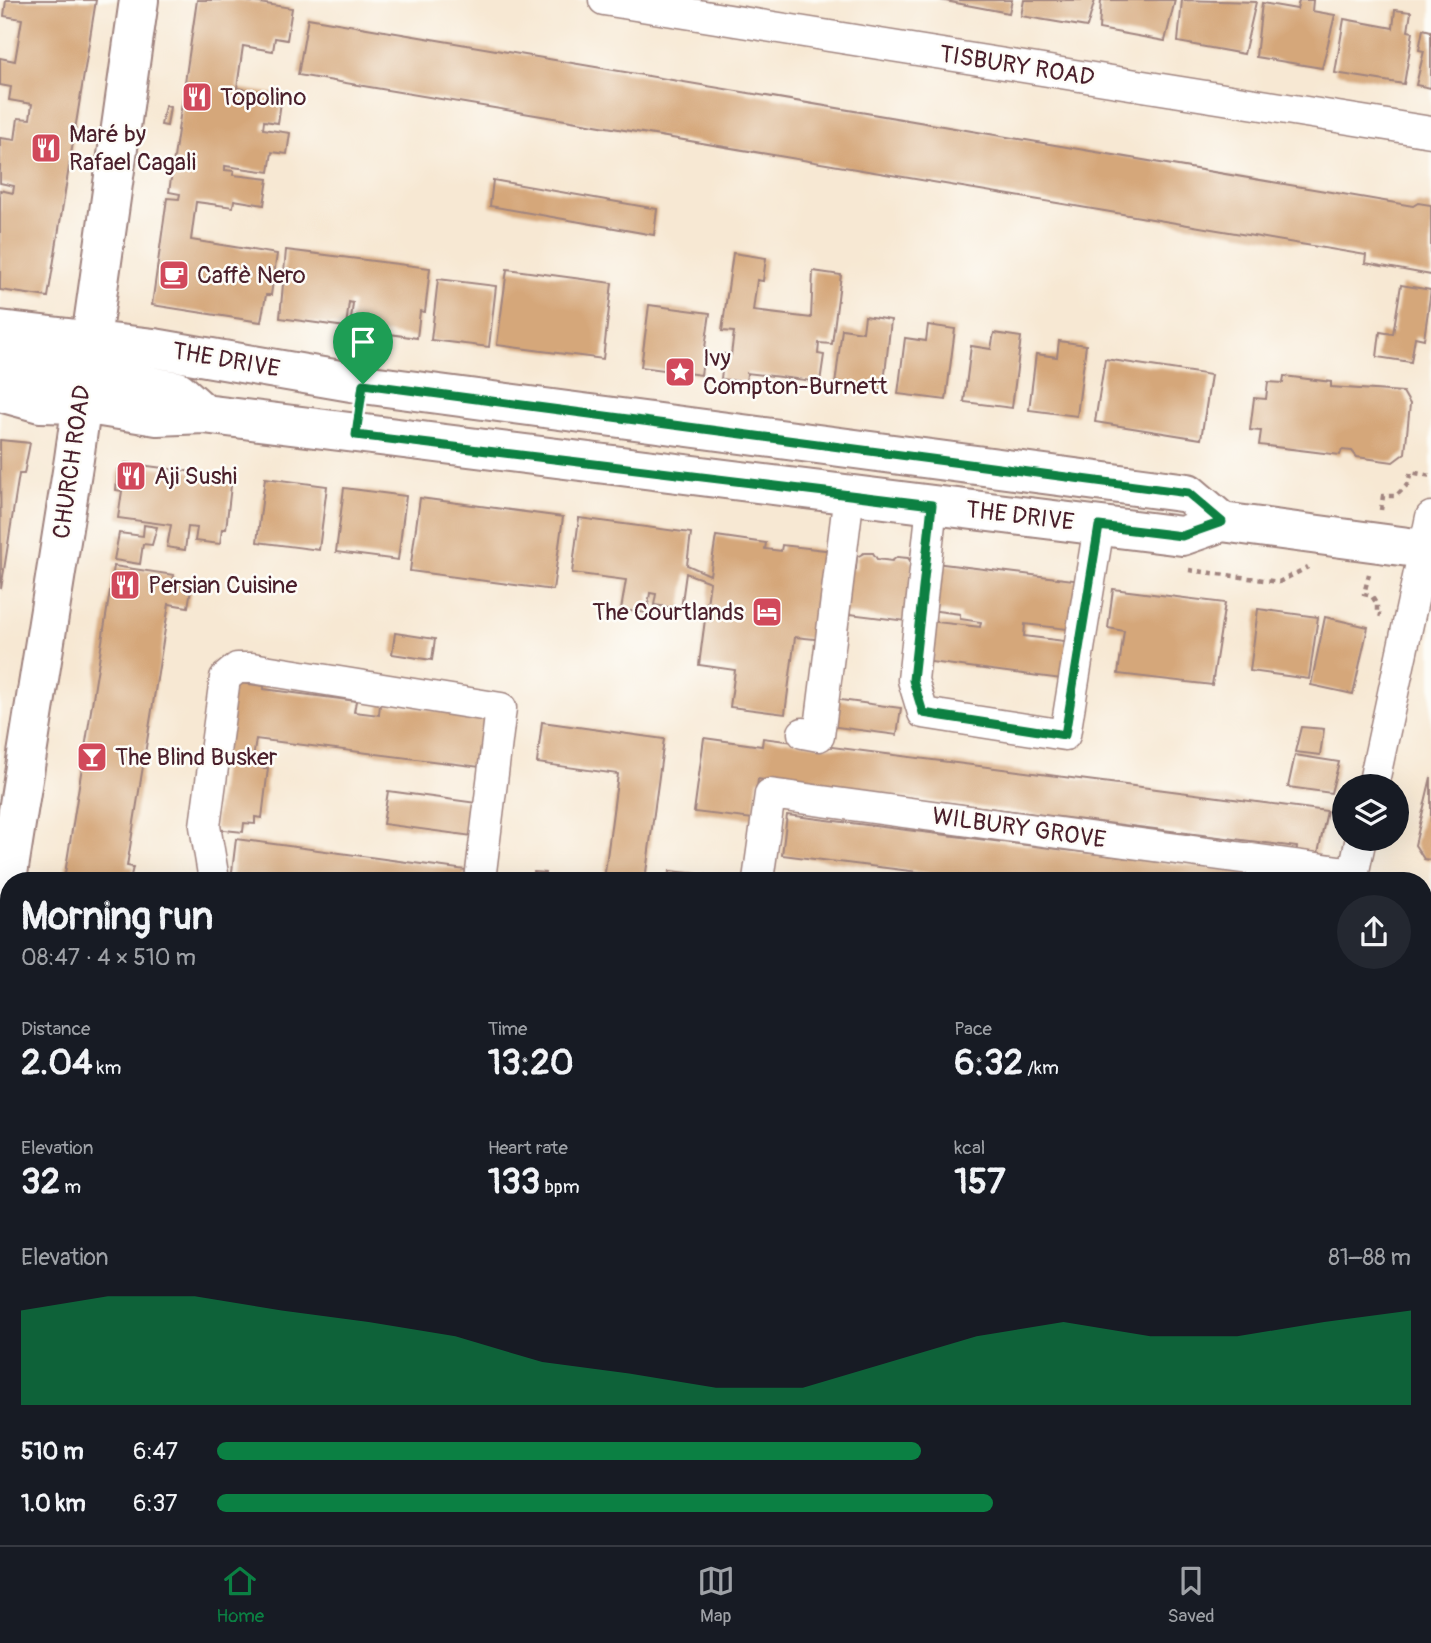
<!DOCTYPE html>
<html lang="en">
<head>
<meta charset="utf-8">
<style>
	:root { --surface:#171b24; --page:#242831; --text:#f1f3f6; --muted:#9ea1a6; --line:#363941; --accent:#0b8043 }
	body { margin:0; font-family:Pangolin,sans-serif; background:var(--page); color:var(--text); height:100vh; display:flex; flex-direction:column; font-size:26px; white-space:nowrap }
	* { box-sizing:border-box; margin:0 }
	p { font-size:23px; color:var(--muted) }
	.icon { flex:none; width:38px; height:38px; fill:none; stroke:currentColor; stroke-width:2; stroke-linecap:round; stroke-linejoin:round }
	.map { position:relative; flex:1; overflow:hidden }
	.sheet { position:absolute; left:0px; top:872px; width:1432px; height:674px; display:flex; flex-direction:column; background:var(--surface); border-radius:28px 28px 0 0; box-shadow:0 7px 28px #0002 }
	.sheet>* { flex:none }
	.controls { position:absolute; left:1332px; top:774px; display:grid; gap:14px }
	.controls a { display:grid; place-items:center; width:77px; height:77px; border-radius:50%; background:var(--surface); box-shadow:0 7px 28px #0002; font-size:35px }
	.pin { position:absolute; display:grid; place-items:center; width:60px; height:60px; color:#fff; margin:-72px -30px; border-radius:50% 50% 50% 0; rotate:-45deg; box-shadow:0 0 7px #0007 }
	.pin .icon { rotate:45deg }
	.round { display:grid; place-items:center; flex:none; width:74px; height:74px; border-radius:37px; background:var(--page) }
	.headline { display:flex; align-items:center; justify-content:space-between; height:119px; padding:0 21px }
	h1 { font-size:38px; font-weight:800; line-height:52px }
	.stats { display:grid; grid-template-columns:repeat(3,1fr); gap:10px; height:119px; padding:7px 21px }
	.stats div { display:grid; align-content:center }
	.stats b { font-size:35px; font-weight:800 }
	.stats small { font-size:19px; font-weight:400 }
	.stats p { font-size:19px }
	.chart { height:196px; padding:14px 21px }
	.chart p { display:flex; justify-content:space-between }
	.chart svg { width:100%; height:126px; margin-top:7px; fill:var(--accent); opacity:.7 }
	ul { padding:0 21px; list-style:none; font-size:23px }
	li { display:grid; grid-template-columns:112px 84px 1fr; align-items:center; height:52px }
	li i { height:18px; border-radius:9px; background:var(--accent) }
	.menu { display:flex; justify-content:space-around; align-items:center; height:98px; border-top:2px solid var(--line); background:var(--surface); font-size:19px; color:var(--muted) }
	.menu a { display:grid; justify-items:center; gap:4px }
	.menu .active { color:var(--accent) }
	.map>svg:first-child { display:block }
	.green { fill:#a9cb74; stroke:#7a7550; stroke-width:2 }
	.building { fill:#d5a77a }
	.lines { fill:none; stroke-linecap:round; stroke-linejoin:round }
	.minor-casing { stroke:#a0847f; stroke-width:33 }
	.major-casing { stroke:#a0847f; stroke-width:42 }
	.path { stroke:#a0847f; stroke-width:4.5; stroke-dasharray:5 5; stroke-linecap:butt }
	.minor { stroke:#fff; stroke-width:30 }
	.major { stroke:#fff; stroke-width:38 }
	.route-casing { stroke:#fff; stroke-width:14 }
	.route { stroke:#0b8043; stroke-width:9 }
	.labels { text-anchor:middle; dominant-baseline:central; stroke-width:5; stroke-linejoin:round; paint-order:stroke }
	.street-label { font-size:24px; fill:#4a1f2b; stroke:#fdfcf7 }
	.poi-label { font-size:24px; fill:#4a1f2b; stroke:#fdfcf7; text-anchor:start }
</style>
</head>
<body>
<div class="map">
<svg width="1431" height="1545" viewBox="0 0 1431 1545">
	<rect width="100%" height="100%" fill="#fdfcf7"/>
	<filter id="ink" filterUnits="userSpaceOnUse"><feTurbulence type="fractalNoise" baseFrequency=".0143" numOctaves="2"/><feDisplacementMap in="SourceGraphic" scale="14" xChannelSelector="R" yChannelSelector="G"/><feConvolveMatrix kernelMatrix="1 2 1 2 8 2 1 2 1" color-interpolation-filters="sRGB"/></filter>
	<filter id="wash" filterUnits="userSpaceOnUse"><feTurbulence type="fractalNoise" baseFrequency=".00686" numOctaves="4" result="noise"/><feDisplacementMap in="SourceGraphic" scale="28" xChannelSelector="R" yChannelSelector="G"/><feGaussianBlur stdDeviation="1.57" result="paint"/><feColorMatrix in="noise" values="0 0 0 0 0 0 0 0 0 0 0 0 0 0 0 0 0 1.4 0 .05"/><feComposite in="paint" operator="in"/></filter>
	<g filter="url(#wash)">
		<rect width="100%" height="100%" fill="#f7e8d3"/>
		<path class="green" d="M 1423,1531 L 1431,1533 L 1431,1545 L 1321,1545 L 1323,1537 L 1423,1536 Z"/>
		<g id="blocks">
			<path class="building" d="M 6,0 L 96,0 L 48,297 L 0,290 L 0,190 L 13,193 L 14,186 L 0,183 L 0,138 L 15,140 L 18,118 L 30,119 L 32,104 L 9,100 L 11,87 L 0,85 L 0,58 L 15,61 L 22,19 L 4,16 Z
				M 197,0 L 240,0 L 292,8 L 287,40 L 275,38 L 273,51 L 243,46 L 237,88 L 282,95 L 278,123 L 264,121 L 263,129 L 290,133 L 287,154 L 272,152 L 269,172 L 225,166 L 225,170 L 234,171 L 233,175 L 268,179 L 264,205 L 234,200 L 233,207 L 196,202 L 191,240 L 277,254 L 271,295 L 266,295 L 261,322 L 152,305 L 167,198 L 179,199 L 180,194 L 169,192 Z
				M 940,0 L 1012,0 L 1009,13 Z
				M 1024,0 L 1095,0 L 1087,27 L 1021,16 Z
				M 1101,0 L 1175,0 L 1165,41 L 1099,29 Z
				M 1182,0 L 1256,2 L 1244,54 L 1178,42 Z
				M 1299,0 L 1313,0 L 1312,11 L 1335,15 L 1322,68 L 1256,57 L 1262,3 L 1297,9 Z
				M 1395,10 L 1411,12 L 1408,31 L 1413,32 L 1404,84 L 1335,73 L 1344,19 L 1393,28 Z
				M 308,18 L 1413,206 L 1418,203 L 1431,205 L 1431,275 L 1365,263 L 1366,255 L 298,75 Z
				M 1423,29 L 1431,31 L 1431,88 L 1416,85 L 1424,51 L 1419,50 Z
				M 165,106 L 170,107 L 167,126 L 161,125 Z
				M 493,180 L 657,209 L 654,235 L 490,206 Z
				M 286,250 L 430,268 L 425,312 L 420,311 L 417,338 L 350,328 L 353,303 L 349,302 L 346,327 L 280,318 Z
				M 733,253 L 766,258 L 763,281 L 757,280 L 753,311 L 811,318 L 813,271 L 841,275 L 832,344 L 819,343 L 818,354 L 824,355 L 820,382 L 747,373 L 746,382 L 721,379 L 724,354 L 731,355 L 734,332 L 722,331 Z
				M 507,269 L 612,283 L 603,359 L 497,345 Z
				M 438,279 L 496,286 L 489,347 L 431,340 Z
				M 1401,285 L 1431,290 L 1424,339 L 1415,337 L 1411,362 L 1377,357 L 1380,332 L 1393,334 Z
				M 649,305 L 710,313 L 701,375 L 641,367 Z
				M 865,316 L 891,320 L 883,391 L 835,385 L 842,329 L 863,332 Z
				M 928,325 L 955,329 L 946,400 L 898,394 L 905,338 L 926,341 Z
				M 994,333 L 1021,337 L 1012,408 L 964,402 L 971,346 L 991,349 Z
				M 1059,341 L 1086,345 L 1077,416 L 1029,410 L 1036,354 L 1057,357 Z
				M 1105,359 L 1211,375 L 1201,439 L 1095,422 Z
				M 1284,376 L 1331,382 L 1331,387 L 1403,392 L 1410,404 L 1405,453 L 1393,462 L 1357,457 L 1352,451 L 1342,450 L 1340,455 L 1259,445 L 1261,431 L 1250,430 L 1254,398 L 1266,399 L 1268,382 L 1283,383 Z
				M 0,440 L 30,443 L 24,474 L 19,474 L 1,589 Z
				M 125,463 L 232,477 L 226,529 L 222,529 L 220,544 L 195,541 L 197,528 L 188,527 L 185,550 L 167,547 L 171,525 L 118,518 L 122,491 L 116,490 L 118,470 L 124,471 Z
				M 265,478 L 327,486 L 319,550 L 257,542 Z
				M 344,488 L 406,496 L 398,560 L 336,552 Z
				M 420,498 L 563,517 L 553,590 L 410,571 Z
				M 579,518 L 691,533 L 687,565 L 710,575 L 716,536 L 766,543 L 765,549 L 781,551 L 782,545 L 833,551 L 824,640 L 795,637 L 785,714 L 730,707 L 735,670 L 699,665 L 710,582 L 686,573 L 681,609 L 654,605 L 656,594 L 650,593 L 647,613 L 621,610 L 626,580 L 572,573 Z
				M 144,525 L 157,527 L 152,545 L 143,544 L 140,564 L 114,560 L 119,533 L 143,536 Z
				M 864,553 L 873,553 L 877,559 L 892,561 L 897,557 L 908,558 L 913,564 L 906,621 L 841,613 L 846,568 L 856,569 L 857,557 Z
				M 935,563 L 1082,581 L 1076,630 L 1025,624 L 1024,636 L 1073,642 L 1069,680 L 923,661 L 928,621 L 980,627 L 981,622 L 960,619 L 960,614 L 929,610 Z
				M 114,566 L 174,575 L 173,580 L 192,583 L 188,607 L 169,604 L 127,866 L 133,867 L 130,880 L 64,880 Z
				M 1113,589 L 1225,603 L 1212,685 L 1118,674 L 1124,631 L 1108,628 Z
				M 1258,609 L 1318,617 L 1309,679 L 1250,671 Z
				M 1325,617 L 1368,627 L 1353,694 L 1311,685 Z
				M 395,633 L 435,639 L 432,660 L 392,654 Z
				M 233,682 L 264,686 L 264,689 L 356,701 L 354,712 L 379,715 L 380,704 L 486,717 L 480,767 L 256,739 L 253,759 L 263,760 L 262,768 L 268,768 L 262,818 L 255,817 L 255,824 L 244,823 L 243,832 L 215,829 Z
				M 833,699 L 901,708 L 897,735 L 829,726 Z
				M 542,722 L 664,739 L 645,880 L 604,880 L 618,774 L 537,763 Z
				M 1301,727 L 1324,729 L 1320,755 L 1295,752 Z
				M 704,738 L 762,746 L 763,738 L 1327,811 L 1317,858 L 1296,856 L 1297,847 L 758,779 L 753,819 L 694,812 Z
				M 1295,755 L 1339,762 L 1331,793 L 1288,787 Z
				M 1431,777 L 1431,860 L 1424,859 L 1415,845 Z
				M 388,791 L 477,803 L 472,836 L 383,824 Z
				M 787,815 L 1290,878 L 1312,880 L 982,880 L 782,855 Z
				M 236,839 L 466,870 L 464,880 L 231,880 Z
				M 670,871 L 735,878 L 735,880 L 669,880 Z
				M 534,872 L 545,873 L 544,880 L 533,880 Z
				M 1423,897 L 1431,899 L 1431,942 L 1423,940 Z
				M 1424,999 L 1431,1000 L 1431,1055 L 1423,1054 Z
				M 7,1250 L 9,1250 L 9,1266 L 5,1266 Z
				M 9,1354 L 9,1536 L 37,1536 L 36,1541 L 23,1539 L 22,1545 L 0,1545 L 0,1357 Z
				M 1423,1407 L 1431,1409 L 1431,1508 L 1423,1506 Z
				M 630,1536 L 650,1536 L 649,1541 Z
				M 669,1536 L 729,1536 L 728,1545 L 683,1545 L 668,1543 Z
				M 742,1536 L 813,1536 L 812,1545 L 740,1545 Z
				M 824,1536 L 896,1536 L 895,1545 L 823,1545 Z
				M 906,1536 L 920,1536 L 961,1545 L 905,1545 Z"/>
		</g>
	</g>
	<g filter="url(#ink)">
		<use href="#blocks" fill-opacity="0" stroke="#a0847f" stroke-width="2"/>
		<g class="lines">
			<g class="minor-casing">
				<path id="minor" d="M 604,0 L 1431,132
					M 932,505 L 913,680 L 923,713 L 1065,735 L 1099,526
					M 803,733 L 819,736 L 849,494
					M 1373,786 L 1431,517
					M 214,880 L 205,826 L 225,678 L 237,668 L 252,668 L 501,708 L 480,880
					M 758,880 L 770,794 L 1354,873
					M 1352,880 L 1361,838
					M 0,964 L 9,965
					M 1423,1108 L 1431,1109
					M 1423,1148 L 1431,1149
					M 0,1310 L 9,1311
					M 1369,1536 L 1408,1545
					M 1289,1537 L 1298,1545
					M 1207,1545 L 1209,1536"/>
			</g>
			<g class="major-casing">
				<path id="major" d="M 0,330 L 154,348 L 363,384 L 1188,493 L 1222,522
					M 0,359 L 178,391 L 204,414
					M 0,392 L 40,403 L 82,404 L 157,416 L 204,414 L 1182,536 L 1222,522 L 1431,550
					M 0,924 L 74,459 L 139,0"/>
			</g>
			<path class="path" d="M 1381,510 L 1383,496 L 1396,496 L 1407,485 L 1411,472 L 1431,476
				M 1189,570 L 1279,582 L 1308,567
				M 1369,574 L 1364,594 L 1372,596 L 1377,604 L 1377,614 L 1381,615"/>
			<use href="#minor" class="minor"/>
			<use href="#major" class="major"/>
		</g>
	</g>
	<g class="lines" filter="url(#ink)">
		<g class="route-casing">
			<path id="route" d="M 363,384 L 1188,493 L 1222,522 L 1182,536 L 1099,526 L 1065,735 L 923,713 L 913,680 L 932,505 L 356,435 Z"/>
		</g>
		<use href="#route" class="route"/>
	</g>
	<defs>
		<g id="restaurant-square" transform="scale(1.575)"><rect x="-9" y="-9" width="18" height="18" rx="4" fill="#d1495b" stroke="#fdfcf7"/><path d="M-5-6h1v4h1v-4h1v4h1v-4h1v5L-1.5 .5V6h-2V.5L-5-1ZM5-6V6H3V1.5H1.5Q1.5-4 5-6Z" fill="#fff"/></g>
		<g id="cafe-square" transform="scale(1.575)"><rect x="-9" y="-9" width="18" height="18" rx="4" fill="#d1495b" stroke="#fdfcf7"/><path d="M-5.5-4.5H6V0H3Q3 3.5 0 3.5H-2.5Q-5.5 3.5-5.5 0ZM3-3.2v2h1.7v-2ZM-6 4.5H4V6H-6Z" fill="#fff"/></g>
		<g id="sight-square" transform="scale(1.575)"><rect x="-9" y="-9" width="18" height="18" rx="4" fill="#d1495b" stroke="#fdfcf7"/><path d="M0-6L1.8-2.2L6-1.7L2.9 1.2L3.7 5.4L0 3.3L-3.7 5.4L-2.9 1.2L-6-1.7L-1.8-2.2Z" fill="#fff"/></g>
		<g id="hotel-square" transform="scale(1.575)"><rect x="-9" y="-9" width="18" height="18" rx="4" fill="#d1495b" stroke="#fdfcf7"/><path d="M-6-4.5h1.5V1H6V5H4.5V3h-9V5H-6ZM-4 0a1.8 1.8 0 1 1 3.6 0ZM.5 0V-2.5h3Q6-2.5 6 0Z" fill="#fff"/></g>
		<g id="bar-square" transform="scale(1.575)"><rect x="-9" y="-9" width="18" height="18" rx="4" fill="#d1495b" stroke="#fdfcf7"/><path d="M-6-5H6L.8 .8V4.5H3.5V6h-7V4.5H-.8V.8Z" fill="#fff"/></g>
	</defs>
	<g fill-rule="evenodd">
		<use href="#restaurant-square" x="197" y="97"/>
		<use href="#restaurant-square" x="46" y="148"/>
		<use href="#cafe-square" x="174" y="275"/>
		<use href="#sight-square" x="680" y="372"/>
		<use href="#restaurant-square" x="131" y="476"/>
		<use href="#restaurant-square" x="125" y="585"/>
		<use href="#hotel-square" x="767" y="612"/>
		<use href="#bar-square" x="92" y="757"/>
	</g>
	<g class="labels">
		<g class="street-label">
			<text transform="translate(1017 66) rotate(9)">TISBURY ROAD</text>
			<text transform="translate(226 360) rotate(10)">THE DRIVE</text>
			<text transform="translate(72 462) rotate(-82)">CHURCH ROAD</text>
			<text transform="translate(1020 516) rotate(7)">THE DRIVE</text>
			<text transform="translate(1019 828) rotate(8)">WILBURY GROVE</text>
		</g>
		<g class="poi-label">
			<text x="220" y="97">Topolino</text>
			<text x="69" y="134">Maré by<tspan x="69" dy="28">Rafael Cagali</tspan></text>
			<text x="197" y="275">Caffè Nero</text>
			<text x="703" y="358">Ivy<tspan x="703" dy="28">Compton-Burnett</tspan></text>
			<text x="154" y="476">Aji Sushi</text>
			<text x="148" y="585">Persian Cuisine</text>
			<text x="744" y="612" text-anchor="end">The Courtlands</text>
			<text x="115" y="757">The Blind Busker</text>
		</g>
	</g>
</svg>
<div class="controls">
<a><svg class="icon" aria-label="layers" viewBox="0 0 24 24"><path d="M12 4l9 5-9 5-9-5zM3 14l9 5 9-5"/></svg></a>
</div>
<div class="pin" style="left:363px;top:384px;background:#1e9e55"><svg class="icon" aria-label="arrive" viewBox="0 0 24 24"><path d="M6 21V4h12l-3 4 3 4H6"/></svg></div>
<section class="sheet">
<div class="headline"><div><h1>Morning run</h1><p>08:47 · 4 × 510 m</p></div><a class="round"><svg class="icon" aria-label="share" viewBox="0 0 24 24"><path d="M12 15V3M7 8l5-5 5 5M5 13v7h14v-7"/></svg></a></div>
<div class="stats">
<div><p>Distance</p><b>2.04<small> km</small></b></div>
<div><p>Time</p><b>13:20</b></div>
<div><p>Pace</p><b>6:32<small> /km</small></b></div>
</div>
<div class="stats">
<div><p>Elevation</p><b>32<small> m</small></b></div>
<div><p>Heart rate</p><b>133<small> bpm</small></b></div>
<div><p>kcal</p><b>157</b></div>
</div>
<div class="chart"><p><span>Elevation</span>81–88 m</p>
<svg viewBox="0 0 160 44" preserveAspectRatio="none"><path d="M0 44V11L10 6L20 6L30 11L40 15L50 20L60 29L70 33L80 38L90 38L100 29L110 20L120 15L130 20L140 20L150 15L160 11V44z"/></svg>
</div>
<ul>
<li><b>510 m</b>6:47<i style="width:59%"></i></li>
<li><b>1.0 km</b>6:37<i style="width:65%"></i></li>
</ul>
</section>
</div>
<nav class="menu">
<a class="active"><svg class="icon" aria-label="home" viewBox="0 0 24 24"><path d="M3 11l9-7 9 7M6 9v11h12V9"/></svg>Home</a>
<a><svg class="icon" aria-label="map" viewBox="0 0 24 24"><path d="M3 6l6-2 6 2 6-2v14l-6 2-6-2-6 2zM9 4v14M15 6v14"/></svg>Map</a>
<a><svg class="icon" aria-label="saved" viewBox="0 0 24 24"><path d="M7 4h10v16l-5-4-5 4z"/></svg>Saved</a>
</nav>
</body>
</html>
